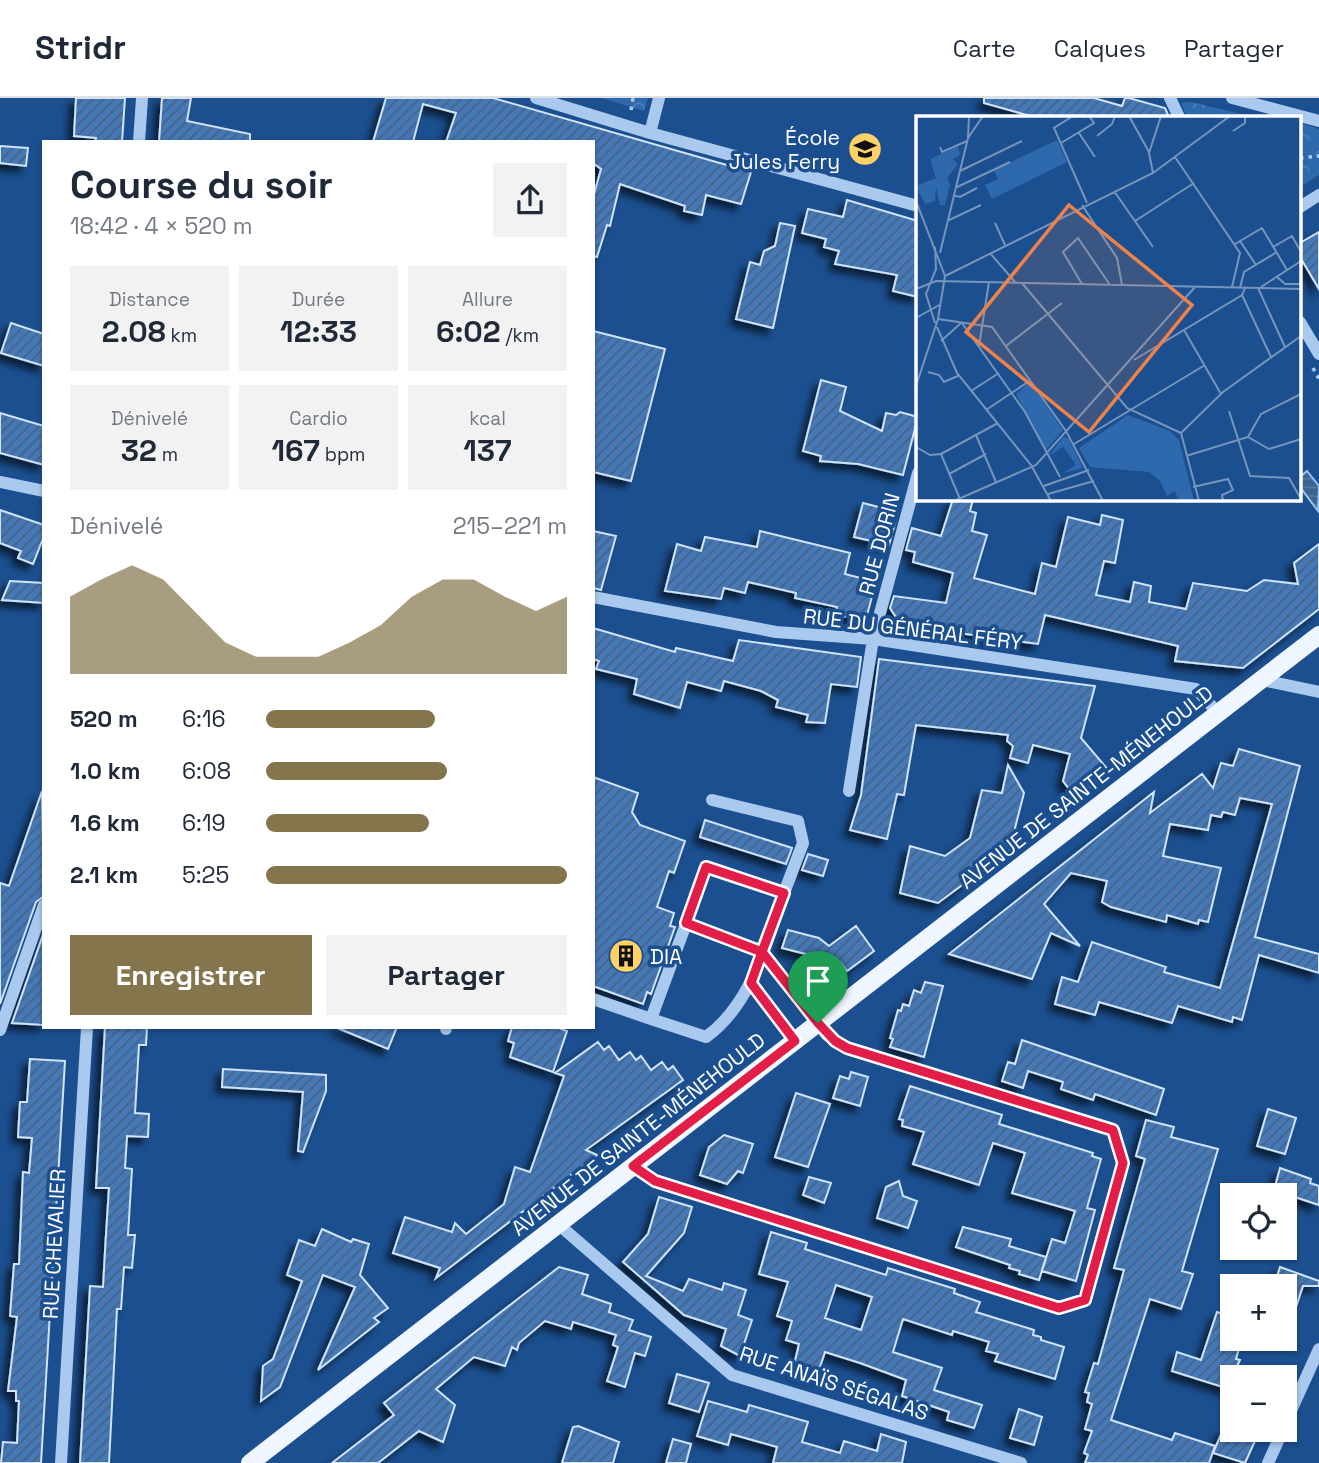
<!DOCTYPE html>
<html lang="fr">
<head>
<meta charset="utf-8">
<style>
	:root { --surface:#fff; --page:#f2f2f3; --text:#1f2937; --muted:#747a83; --line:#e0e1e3; --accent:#84754c }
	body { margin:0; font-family:"Space Grotesk",sans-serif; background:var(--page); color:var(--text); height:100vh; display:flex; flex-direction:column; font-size:26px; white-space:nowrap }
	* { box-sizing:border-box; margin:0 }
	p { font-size:23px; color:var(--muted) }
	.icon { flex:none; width:38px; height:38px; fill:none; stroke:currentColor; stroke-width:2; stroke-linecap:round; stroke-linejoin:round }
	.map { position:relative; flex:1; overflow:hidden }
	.drawer { position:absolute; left:42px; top:42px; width:553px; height:889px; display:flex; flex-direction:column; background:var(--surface); border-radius:0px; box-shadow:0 2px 5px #0004 }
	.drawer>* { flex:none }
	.controls { position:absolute; left:1220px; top:1085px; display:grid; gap:14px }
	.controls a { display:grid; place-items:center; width:77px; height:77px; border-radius:0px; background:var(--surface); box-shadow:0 2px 5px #0004; font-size:35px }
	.pin { position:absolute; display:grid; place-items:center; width:60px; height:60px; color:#fff; margin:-72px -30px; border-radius:50% 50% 50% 0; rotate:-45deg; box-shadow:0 0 7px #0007 }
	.pin .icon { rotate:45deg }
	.round { display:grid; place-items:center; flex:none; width:74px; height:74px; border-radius:0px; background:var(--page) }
	.head { display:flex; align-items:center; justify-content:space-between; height:119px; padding:0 28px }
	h1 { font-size:38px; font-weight:700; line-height:52px }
	.stats { display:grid; grid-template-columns:repeat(3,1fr); gap:10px; height:119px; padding:7px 28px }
	.stats div { display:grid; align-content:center; border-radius:0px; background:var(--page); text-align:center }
	.stats b { font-size:30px; font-weight:700 }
	.stats small { font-size:19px; font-weight:400 }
	.stats p { font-size:19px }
	.chart { height:196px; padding:14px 28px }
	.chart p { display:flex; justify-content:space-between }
	.chart svg { width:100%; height:126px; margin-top:7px; fill:var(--accent); opacity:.7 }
	.button { display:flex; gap:14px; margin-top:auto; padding:14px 28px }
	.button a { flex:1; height:80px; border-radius:0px; background:var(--accent); color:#fff; font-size:28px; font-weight:700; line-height:80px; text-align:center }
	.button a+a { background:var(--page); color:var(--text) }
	ul { padding:0 28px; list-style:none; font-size:23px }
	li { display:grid; grid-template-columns:112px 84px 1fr; align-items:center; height:52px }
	li i { height:18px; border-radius:9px; background:var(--accent) }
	header { display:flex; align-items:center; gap:42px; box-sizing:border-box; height:98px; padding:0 35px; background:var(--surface); border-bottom:2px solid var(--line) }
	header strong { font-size:33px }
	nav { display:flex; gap:38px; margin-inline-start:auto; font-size:24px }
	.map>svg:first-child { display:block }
	.park { fill:url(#park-crowns) }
	.water { fill:url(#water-rules); stroke:#9cc4f0; stroke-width:2 }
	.building { fill:url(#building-hatch); stroke:#cfe3fa; stroke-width:2; fill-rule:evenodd; filter:url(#shadow) }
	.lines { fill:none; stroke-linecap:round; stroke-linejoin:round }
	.path { stroke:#a9c9ee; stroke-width:3.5; stroke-dasharray:3.5 5; stroke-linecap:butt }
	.minor { stroke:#a9c9ee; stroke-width:12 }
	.major { stroke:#f0f6ff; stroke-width:18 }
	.route-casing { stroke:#fff; stroke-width:14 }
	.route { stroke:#e11d48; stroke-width:9 }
	.labels { text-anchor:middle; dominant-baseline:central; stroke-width:7; stroke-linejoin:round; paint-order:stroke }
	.poi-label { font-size:21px; fill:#fff; stroke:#1b4f8f; text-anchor:end }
	.street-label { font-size:21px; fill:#fff; stroke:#1b4f8f }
	.inset-road { fill:none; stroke:#7695bc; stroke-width:2 }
	.view { fill:#ee8249; fill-opacity:0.15; stroke:#ee8249; stroke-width:3.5 }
	.inset-edge { fill:none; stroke:#fff; stroke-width:3.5 }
</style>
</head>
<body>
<header>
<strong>Stridr</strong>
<nav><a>Carte</a><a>Calques</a><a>Partager</a></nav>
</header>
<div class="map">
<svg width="1319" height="1365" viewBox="0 0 1319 1365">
	<defs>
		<pattern id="park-crowns" width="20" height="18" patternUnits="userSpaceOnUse" patternTransform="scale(1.75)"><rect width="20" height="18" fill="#2e69ad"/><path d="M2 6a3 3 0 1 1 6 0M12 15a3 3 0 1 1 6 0" fill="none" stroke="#4d80b9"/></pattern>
		<pattern id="water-rules" width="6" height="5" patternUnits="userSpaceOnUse" patternTransform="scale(1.75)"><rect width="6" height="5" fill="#3c6290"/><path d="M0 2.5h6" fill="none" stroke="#597aa1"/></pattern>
		<pattern id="building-hatch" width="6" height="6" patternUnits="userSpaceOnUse" patternTransform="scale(1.75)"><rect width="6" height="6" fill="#4478b7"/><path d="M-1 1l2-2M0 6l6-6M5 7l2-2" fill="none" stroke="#486282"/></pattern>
		<filter id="shadow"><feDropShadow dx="-6" dy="6" stdDeviation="3.5" flood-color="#0009"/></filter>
	</defs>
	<rect width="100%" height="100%" fill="#1b4f8f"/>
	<path class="park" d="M 601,0 L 648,0 L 644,13 Z
		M 1191,4 L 1254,19 L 1187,19 L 1181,5 Z
		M 1300,25 L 1319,31 L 1319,77 L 1300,89 Z"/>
	<path class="water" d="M 1307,373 L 1319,388 L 1318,413 L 1300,389 L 1300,379 Z"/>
	<path class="building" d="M 76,0 L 125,0 L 122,44 L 95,44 L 96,40 L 74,38 Z
		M 162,0 L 191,0 L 187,23 L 250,36 L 250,44 L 159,44 Z
		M 386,0 L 493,0 L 751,74 L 741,106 L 706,97 L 702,117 L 684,113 L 685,108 L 620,86 L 610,128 L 607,127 L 597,159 L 593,158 L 593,100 L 601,71 L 593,65 L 593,44 L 446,44 L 456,15 L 423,6 L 413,44 L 373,44 Z
		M 984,0 L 1094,0 L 1122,8 L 1125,0 L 1129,0 L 1165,10 L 1169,19 L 1034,19 L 984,5 Z
		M 0,48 L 28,50 L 26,68 L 0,65 Z
		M 847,102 L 918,123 L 918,199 L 893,193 L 897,177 L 835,166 L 839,153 L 824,149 L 826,141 L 802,135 L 808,111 L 843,119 Z
		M 780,125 L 795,128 L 773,230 L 736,221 L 750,164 L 760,167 L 764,153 L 775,148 Z
		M 1319,134 L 1319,191 L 1300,159 L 1300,145 Z
		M 11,225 L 44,236 L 44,268 L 1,255 Z
		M 593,233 L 665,251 L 631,383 L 593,374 Z
		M 821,282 L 846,289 L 840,313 L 882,333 L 886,315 L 896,317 L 900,314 L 918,319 L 903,377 L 858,366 L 820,363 L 821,358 L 803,353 Z
		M 0,315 L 44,328 L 44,367 L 0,355 Z
		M 953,401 L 973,401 L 970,413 L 976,415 L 972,433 L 987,437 L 974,480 L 1035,496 L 1042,465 L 1056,469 L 1068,419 L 1100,427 L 1102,417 L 1123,422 L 1115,465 L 1104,463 L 1096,497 L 1130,504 L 1134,484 L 1151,488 L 1149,504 L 1186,511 L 1193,485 L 1247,493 L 1264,482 L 1298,486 L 1294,465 L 1319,446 L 1319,511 L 1243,570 L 1175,563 L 1178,548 L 1045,517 L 1038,546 L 901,527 L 890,510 L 894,498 L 946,505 L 953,475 L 913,464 L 915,454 L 906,452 L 912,430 L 941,438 Z
		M 863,405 L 894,413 L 891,424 L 895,425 L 889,447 L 854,439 Z
		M 0,412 L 44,427 L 44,438 L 33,466 L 18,460 L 21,453 L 0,445 Z
		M 593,433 L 616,438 L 601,492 L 593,490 Z
		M 760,433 L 850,455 L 845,476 L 876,484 L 867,517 L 861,521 L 835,517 L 837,509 L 795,500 L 796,495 L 748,484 L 745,495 L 724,490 L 721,501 L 665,493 L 677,446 L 701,453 L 705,439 L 757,449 Z
		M 10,483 L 44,485 L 44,505 L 2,502 Z
		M 593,530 L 675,554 L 676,550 L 733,563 L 739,542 L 861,559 L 857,589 L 831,586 L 825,625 L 806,624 L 808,617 L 776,609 L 778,602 L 761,593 L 724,583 L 721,593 L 687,584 L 680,610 L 634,596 L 637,581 L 596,571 L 599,563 L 593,561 Z
		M 879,561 L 1095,588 L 1081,640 L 1110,674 L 1076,700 L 1063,683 L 1070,656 L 1033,647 L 1028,665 L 1010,660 L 1013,648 L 1007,643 L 1008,637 L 916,627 L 904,697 L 897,696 L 887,741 L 850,732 L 861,697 Z
		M 1239,651 L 1300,668 L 1255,839 L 1319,856 L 1319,875 L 1259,857 L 1242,922 L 1233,919 L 1232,924 L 1178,908 L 1172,925 L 1099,904 L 1095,917 L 1055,906 L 1062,879 L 1078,884 L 1092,844 L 1166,869 L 1164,874 L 1220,890 L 1272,706 L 1240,700 L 1235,717 L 1223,714 L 1221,719 L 1211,717 L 1208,732 L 1170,726 L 1163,758 L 1221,770 L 1208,824 L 1199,822 L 1198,826 L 1167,817 L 1166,824 L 1111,809 L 1102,804 L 1107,783 L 1071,775 L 1044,806 L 1080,848 L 1051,835 L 1032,881 L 949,856 L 1154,694 L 1150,715 L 1202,676 L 1213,690 L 1221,665 L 1233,668 Z
		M 1008,667 L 1024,695 L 1015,730 L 1024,741 L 938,805 L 900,795 L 910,748 L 945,758 L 970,740 L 982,692 L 1002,695 Z
		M 593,679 L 638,695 L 632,714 L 640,727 L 685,743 L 674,775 L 669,773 L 657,809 L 674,815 L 670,828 L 675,829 L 651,896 L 647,894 L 643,906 L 593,888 Z
		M 42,693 L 44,798 L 36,804 L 0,906 L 0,785 L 9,788 Z
		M 705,722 L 792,750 L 786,766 L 700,739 Z
		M 808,756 L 828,762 L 823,778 L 802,772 Z
		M 856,828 L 874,853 L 847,873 L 841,865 L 782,850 L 788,832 L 819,840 L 829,848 Z
		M 44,834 L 44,927 L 12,925 Z
		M 925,884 L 943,888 L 924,959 L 890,949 L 893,941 L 890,940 L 898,912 L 901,913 L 903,906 L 909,908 L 914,892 L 921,895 Z
		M 105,929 L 147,929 L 146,947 L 139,947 L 135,1015 L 149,1016 L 148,1039 L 127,1038 L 125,1070 L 132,1071 L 128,1137 L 135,1137 L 132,1170 L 124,1169 L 121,1211 L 117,1211 L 109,1365 L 80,1365 L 90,1188 L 103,1189 L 106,1136 L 109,1090 L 96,1090 Z
		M 335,929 L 397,929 L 388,951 Z
		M 512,929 L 556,929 L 567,933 L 553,974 L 510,959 L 514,945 L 508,943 Z
		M 1022,942 L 1164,991 L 1156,1017 L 1095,996 L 1093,1002 L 1061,991 L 1063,984 L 1028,973 L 1023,990 L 1002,983 L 1008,964 L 1015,966 Z
		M 598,944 L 604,952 L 609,948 L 619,962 L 630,954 L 636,962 L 641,958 L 651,972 L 662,964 L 668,972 L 673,968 L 683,982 L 586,1052 L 597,1057 L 436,1180 L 440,1170 L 393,1155 L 405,1119 L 452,1134 L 455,1125 L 466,1136 L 504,1106 L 515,1069 L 530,1074 L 564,978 L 555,975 Z
		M 30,961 L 65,963 L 41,1365 L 1,1365 L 3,1344 L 17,1345 L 19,1303 L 16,1303 L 16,1293 L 8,1293 L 17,1219 L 10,1218 L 14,1166 L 19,1166 L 23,1074 L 29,1075 L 32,1040 L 18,1039 L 20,1004 L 27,1004 Z
		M 223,971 L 326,977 L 326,993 L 303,1054 L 298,1053 L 303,994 L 222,989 Z
		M 851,974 L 868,979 L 860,1008 L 833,1000 L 840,978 L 849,981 Z
		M 910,988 L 1002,1017 L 999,1026 L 1093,1055 L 1092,1058 L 1101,1061 L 1087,1110 L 1095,1112 L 1076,1183 L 1042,1173 L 1052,1141 L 1065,1145 L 1075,1113 L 1012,1095 L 1025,1055 L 993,1045 L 979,1087 L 913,1066 L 924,1034 L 902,1028 L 903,1022 L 899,1021 Z
		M 796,995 L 830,1006 L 808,1069 L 775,1059 Z
		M 1268,1011 L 1296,1020 L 1285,1056 L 1257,1048 Z
		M 1146,1022 L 1174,1029 L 1171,1039 L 1218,1051 L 1182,1173 L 1193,1176 L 1181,1211 L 1150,1201 L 1111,1322 L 1172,1342 L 1175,1335 L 1215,1348 L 1209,1365 L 1085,1365 L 1088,1357 L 1084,1355 L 1092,1333 L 1085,1331 L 1092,1306 L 1087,1304 L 1089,1295 L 1085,1294 L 1094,1265 L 1098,1266 L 1124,1172 L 1114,1170 L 1145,1061 L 1136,1058 Z
		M 724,1037 L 753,1046 L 743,1075 L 738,1073 L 727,1086 L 700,1077 L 709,1049 Z
		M 1280,1070 L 1311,1081 L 1310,1085 L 1319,1088 L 1319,1107 L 1274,1092 Z
		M 809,1079 L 831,1085 L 824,1105 L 803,1097 Z
		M 899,1083 L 903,1098 L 917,1103 L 908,1130 L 877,1120 L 886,1089 Z
		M 659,1099 L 692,1109 L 684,1135 L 646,1178 L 683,1193 L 689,1181 L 722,1192 L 724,1185 L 746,1192 L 738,1217 L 752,1222 L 740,1258 L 721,1248 L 726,1231 L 684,1217 L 623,1164 L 648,1136 Z
		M 963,1129 L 1011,1141 L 1009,1148 L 1046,1159 L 1039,1182 L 1019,1176 L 1020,1173 L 1009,1170 L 1010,1167 L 956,1149 Z
		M 322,1131 L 351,1144 L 353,1141 L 369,1146 L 360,1177 L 388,1210 L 374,1220 L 379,1224 L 318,1272 L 355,1189 L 323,1177 L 280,1289 L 261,1303 L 263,1268 L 273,1261 L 302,1183 L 287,1177 L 299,1142 L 315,1148 Z
		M 771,1134 L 807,1145 L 805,1151 L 886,1177 L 888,1170 L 955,1191 L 954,1195 L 980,1204 L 976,1214 L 1034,1232 L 1033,1237 L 1041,1239 L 1041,1242 L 1064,1249 L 1055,1281 L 995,1263 L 998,1256 L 986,1253 L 989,1244 L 953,1233 L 952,1237 L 903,1221 L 893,1254 L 942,1270 L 934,1292 L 982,1307 L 974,1330 L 947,1322 L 949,1314 L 902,1298 L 906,1282 L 860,1265 L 825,1254 L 817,1278 L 793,1271 L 799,1246 L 786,1242 L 792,1223 L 777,1218 L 788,1184 L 759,1176 ZM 836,1187 L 872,1199 L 861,1232 L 825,1220 Z
		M 559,1169 L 588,1177 L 582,1196 L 611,1206 L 609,1214 L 633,1222 L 629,1232 L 651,1239 L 645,1258 L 635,1255 L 625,1289 L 607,1283 L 618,1249 L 613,1247 L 616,1237 L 573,1224 L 571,1231 L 545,1223 L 519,1245 L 517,1252 L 512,1249 L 505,1268 L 474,1259 L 436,1291 L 455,1307 L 443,1344 L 419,1333 L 378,1365 L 332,1365 L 394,1317 L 384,1305 Z
		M 1280,1169 L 1319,1183 L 1319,1188 L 1303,1188 L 1288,1233 L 1284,1233 L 1284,1188 L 1274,1188 Z
		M 1217,1214 L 1232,1219 L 1232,1241 L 1242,1241 L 1236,1261 L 1240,1262 L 1232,1279 L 1232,1292 L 1172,1273 L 1177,1254 L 1201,1262 Z
		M 677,1276 L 709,1285 L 699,1314 L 669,1305 Z
		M 708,1303 L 747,1314 L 749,1307 L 808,1324 L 802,1344 L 840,1355 L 844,1343 L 877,1353 L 881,1336 L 906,1344 L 902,1365 L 773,1365 L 777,1349 L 731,1336 L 728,1347 L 697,1338 Z
		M 1019,1311 L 1042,1319 L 1034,1347 L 1010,1340 Z
		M 578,1328 L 619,1344 L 613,1365 L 562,1365 L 573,1329 Z
		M 1223,1332 L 1260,1332 L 1245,1365 L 1213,1355 Z
		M 673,1341 L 691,1346 L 686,1365 L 666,1365 Z"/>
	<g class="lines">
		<path class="path" d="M 631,12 L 633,0
			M 1300,60 L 1319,58
			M 1313,270 L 1319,281"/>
		<path class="minor" d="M 536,0 L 650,35 L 918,108
			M 1170,0 L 1179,19
			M 1232,0 L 1319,23
			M 650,35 L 659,0
			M 139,44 L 142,0
			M 1300,109 L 1319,97
			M 1300,224 L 1319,256
			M 0,384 L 44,393
			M 593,499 L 776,534 L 873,541 L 1196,591 L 1218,615
			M 1262,582 L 1319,594
			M 849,693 L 873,541 L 918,375
			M 712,702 L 798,723 L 803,745 L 784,795
			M 751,885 L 795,943
			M 593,901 L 651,921
			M 446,931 L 446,929
			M 0,932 L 44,807
			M 633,1068 L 655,1083 L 1059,1210 L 1085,1202 L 1123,1065 L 1113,1032 L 847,950 L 827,937 L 762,854 L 686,826 L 651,921 L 706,939 C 752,906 765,847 784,795 L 706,769 L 686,826
			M 558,1126 L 732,1277 L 1021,1365
			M 1284,1328 L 1319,1251
			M 61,1365 L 87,929
			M 1268,1365 L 1283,1332"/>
		<path class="major" d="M 250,1365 L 1319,537"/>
	</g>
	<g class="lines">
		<g class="route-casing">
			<path id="route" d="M 818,925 L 762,854 L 784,795 L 706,769 L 686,825 L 762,854 L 751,885 L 795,943 L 633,1068 L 655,1083 L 1059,1210 L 1085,1202 L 1123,1065 L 1113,1032 L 847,950 L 835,943 L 818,925"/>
		</g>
		<use href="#route" class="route"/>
	</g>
	<defs>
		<g id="school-disc" transform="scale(1.75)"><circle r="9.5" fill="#ffd166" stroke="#1b4f8f"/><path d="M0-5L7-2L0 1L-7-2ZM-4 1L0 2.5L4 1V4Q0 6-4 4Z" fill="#111"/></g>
		<g id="building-disc" transform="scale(1.75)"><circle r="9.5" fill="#ffd166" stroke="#1b4f8f"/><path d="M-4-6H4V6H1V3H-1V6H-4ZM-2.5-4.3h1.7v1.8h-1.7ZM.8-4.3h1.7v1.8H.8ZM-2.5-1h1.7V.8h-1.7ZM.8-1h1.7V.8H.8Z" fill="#111"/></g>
	</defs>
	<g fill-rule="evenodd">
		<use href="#school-disc" x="865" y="51"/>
		<use href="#building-disc" x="626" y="858"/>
	</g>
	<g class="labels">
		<g class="poi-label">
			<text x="840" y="39">École<tspan x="840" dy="24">Jules Ferry</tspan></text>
			<text x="650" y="858" text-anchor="start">DIA</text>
		</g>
		<g class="street-label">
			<text transform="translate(879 446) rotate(-75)">RUE DORIN</text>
			<text transform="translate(913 531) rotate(7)">RUE DU GÉNÉRAL FÉRY</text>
			<text transform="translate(1086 689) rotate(-38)">AVENUE DE SAINTE-MÉNEHOULD</text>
			<text transform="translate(638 1036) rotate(-38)">AVENUE DE SAINTE-MÉNEHOULD</text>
			<text transform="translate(54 1146) rotate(-87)">RUE CHEVALIER</text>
			<text transform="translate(834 1285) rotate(18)">RUE ANAÏS SÉGALAS</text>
		</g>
	</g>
	<g transform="translate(916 18)">
		<rect width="385" height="385" fill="#1b4f8f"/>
		<path d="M 147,321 L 152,322 L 167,352 L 147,357 L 160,349 L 144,326 L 147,331 L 133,340 Z" fill="#2e69ad"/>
		<path d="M 212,299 L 254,315 L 263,324 L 278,385 L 263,385 L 259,375 L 251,380 L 244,365 L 233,356 L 174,351 L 163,332 Z" fill="#2e69ad"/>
		<path d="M 141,24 L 151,46 L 76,83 L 69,69 L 82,63 L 78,54 ZM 114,266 L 147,314 L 130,334 L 100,278 Z" fill="#2e69ad"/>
		<path d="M 42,30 L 44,39 L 37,43 L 42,48 L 31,62 L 34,68 L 29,89 L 24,89 L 20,71 L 19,85 L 9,88 L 0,70 L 20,62 L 14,43 Z" fill="#2e69ad"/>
		<path class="inset-road" d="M 157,0 L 138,12 L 171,87M 213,0 L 233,36M 317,15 L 329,7 L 329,0M 163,17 L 179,41M 181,20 L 196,8 L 199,0M 52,22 L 53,0M 145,27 L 178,7 L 173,0M 24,31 L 26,36 L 51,25M 259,41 L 324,137 L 316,171M 44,55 L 106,25M 237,57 L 233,37 L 245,0M 39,72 L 94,46M 198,75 L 237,131M 37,79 L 44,81 L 61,72M 0,85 L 29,160 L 22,203 L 0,270M 166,89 L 201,142 L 206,169M 31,105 L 65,89M 219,105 L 278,67M 79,107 L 89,129M 324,125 L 340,149M 319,128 L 346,112 L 371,154M 19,131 L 20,153 L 10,178 L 19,207M 357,131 L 376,120 L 385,136M 24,137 L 52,22 L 67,0M 74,137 L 99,166M 29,160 L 237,57 L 314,0M 360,160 L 369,168 L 385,168M 106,167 L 211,292 L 265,317 L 283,385M 166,168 L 147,136 L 162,122 L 194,169M 345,171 L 385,145M 324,172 L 328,156 L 361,136M 342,172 L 369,231M 0,173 L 20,165 L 385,173M 326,179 L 355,241M 0,202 L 25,188M 22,203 L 76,211 L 150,315 L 187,385M 46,207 L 109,296 L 144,361M 21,211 L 41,257 L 115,349 L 135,385M 268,214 L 305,278M 25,225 L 45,207M 63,230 L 73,166M 90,230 L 146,187M 218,244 L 326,179 L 329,172M 12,256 L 23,259 L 28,266 L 44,259M 55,275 L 83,257M 70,294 L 115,264M 313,295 L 334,360 L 373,362 L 385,383M 265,317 L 307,276 L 385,220M 60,319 L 80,366M 332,321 L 353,333 L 385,323M 158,328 L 289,249M 0,331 L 14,339 L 25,338 L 82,307M 25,338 L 44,383M 270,340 L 332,321 L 345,298 L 385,278M 33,358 L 70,338M 128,370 L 173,354M 277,371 L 312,363 L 317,374 L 306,379 L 307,385M 132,378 L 178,365M 38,385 L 120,349 L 279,171"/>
		<path class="view" d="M 153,89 L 276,189 L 173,316 L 50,216 Z"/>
		<rect width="385" height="385" class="inset-edge"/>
	</g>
</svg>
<div class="controls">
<a><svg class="icon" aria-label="locate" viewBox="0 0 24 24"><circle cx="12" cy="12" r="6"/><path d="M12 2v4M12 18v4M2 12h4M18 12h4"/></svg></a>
<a>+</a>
<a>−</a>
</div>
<div class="pin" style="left:818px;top:925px;background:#1e9e55"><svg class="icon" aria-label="arrive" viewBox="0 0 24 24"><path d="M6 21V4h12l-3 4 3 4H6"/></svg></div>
<section class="drawer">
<div class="head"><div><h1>Course du soir</h1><p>18:42 · 4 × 520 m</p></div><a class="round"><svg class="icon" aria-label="share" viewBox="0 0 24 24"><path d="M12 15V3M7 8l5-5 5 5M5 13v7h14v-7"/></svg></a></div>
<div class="stats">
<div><p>Distance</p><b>2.08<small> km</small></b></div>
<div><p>Durée</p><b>12:33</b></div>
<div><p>Allure</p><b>6:02<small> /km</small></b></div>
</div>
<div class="stats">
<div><p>Dénivelé</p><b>32<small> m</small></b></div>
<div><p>Cardio</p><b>167<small> bpm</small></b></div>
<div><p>kcal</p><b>137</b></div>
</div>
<div class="chart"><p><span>Dénivelé</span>215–221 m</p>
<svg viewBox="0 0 160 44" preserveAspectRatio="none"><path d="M0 44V17L10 11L20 6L30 11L40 22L50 33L60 38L70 38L80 38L90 33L100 27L110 17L120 11L130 11L140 17L150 22L160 17V44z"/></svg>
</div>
<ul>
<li><b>520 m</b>6:16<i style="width:56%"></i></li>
<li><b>1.0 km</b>6:08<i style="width:60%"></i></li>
<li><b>1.6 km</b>6:19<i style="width:54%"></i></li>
<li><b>2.1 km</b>5:25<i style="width:100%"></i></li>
</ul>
<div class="button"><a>Enregistrer</a><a>Partager</a></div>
</section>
</div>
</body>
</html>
